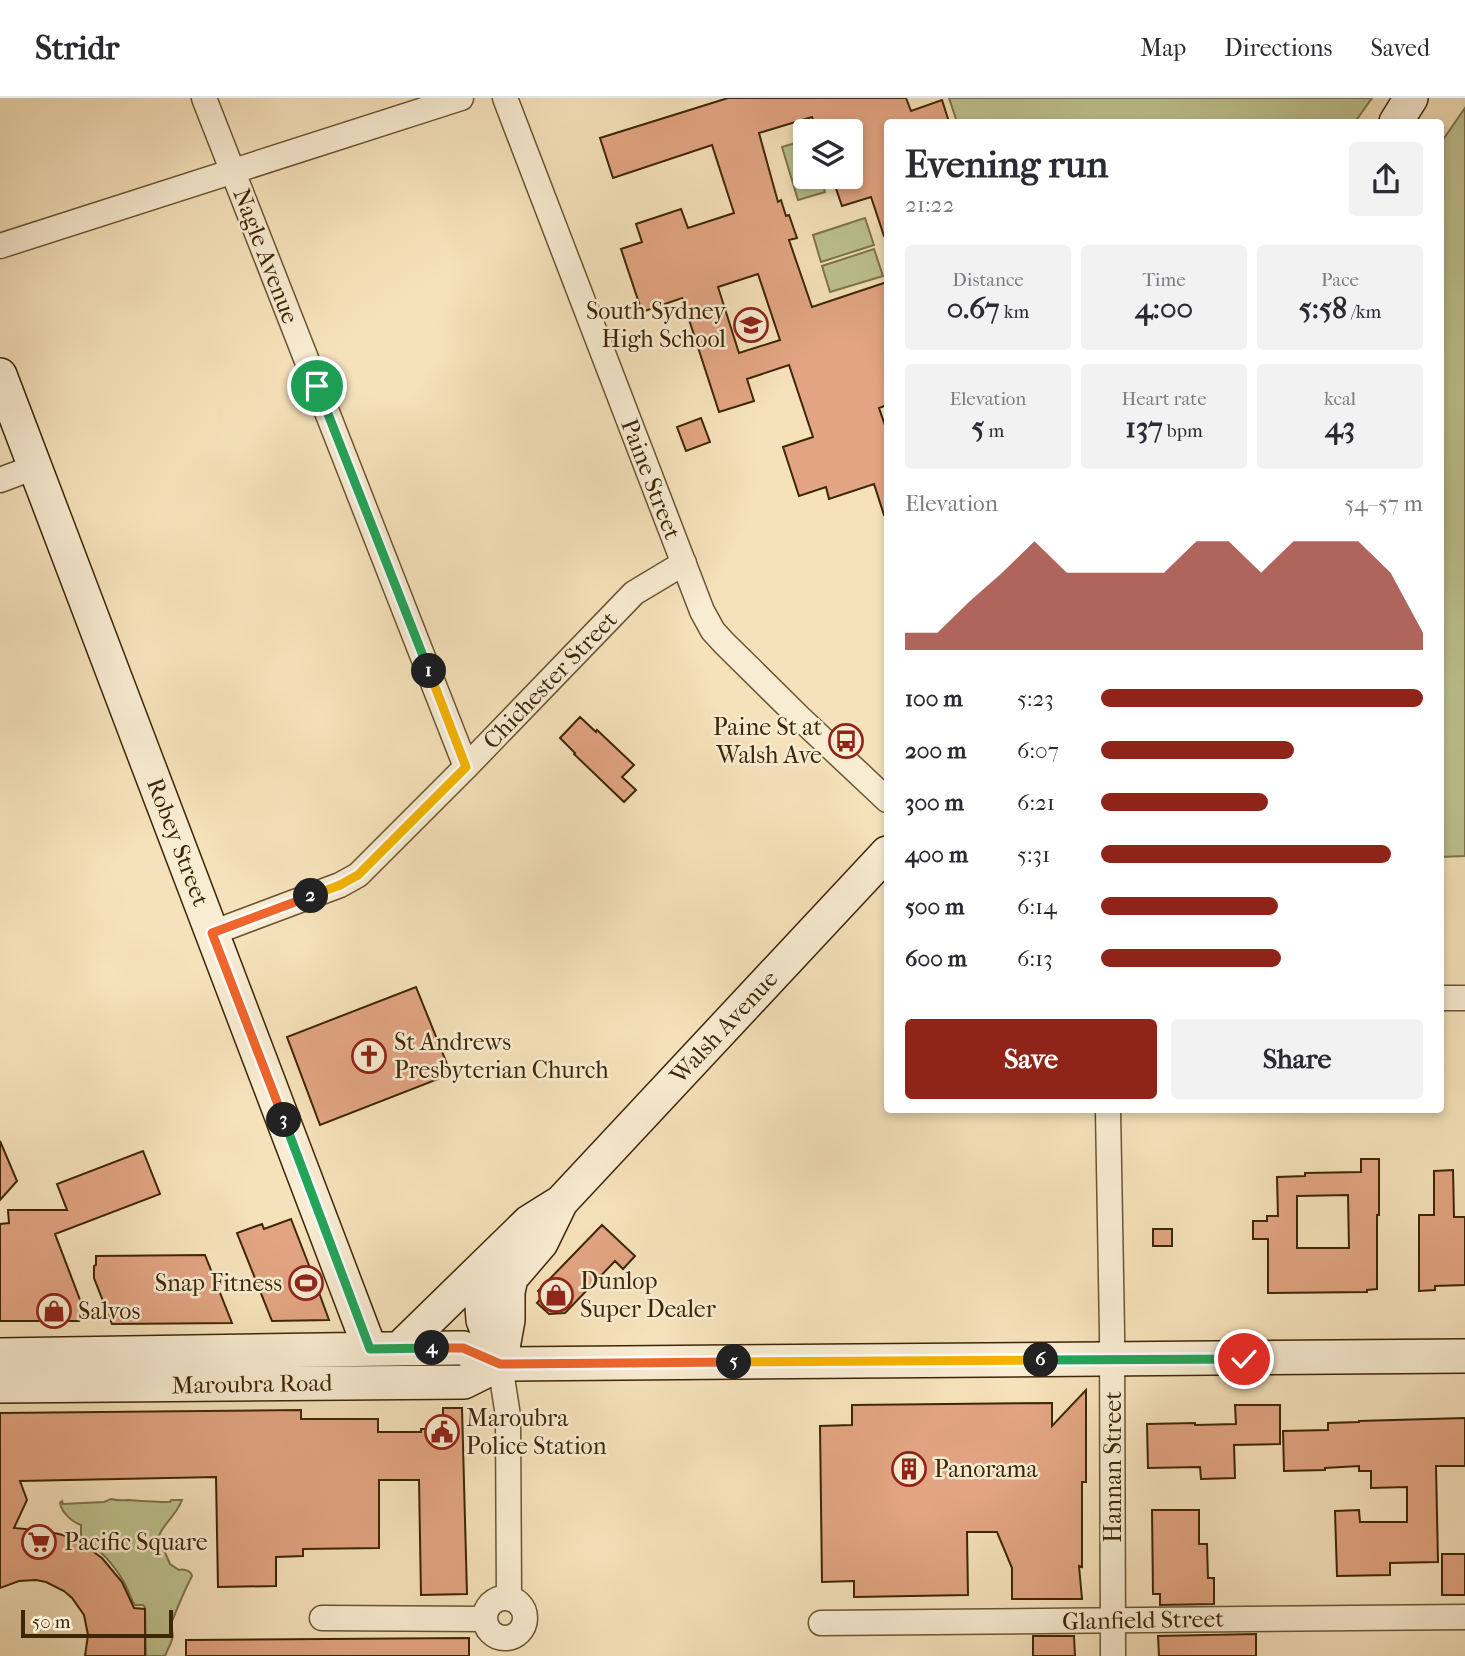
<!DOCTYPE html>
<html lang="en">
<head>
<meta charset="utf-8">
<style>
	:root { --surface:#fff; --page:#f2f2f3; --text:#2b2b33; --muted:#7c7c81; --line:#e1e1e2; --accent:#8f2418 }
	body { margin:0; font-family:"IM FELL French Canon",serif; background:var(--page); color:var(--text); height:100vh; display:flex; flex-direction:column; font-size:26px; white-space:nowrap }
	* { box-sizing:border-box; margin:0 }
	p { font-size:23px; color:var(--muted) }
	.icon { flex:none; width:38px; height:38px; fill:none; stroke:currentColor; stroke-width:2; stroke-linecap:round; stroke-linejoin:round }
	.map { position:relative; flex:1; overflow:hidden }
	.panel { position:absolute; left:884px; top:21px; width:560px; height:994px; display:flex; flex-direction:column; background:var(--surface); border-radius:7px; box-shadow:0 4px 10px #0003 }
	.panel>* { flex:none }
	.controls { position:absolute; left:793px; top:21px; display:grid; gap:14px }
	.controls a { display:grid; place-items:center; width:70px; height:70px; border-radius:7px; background:var(--surface); box-shadow:0 4px 10px #0003; font-size:35px }
	.scale { position:absolute; left:21px; bottom:18px; width:152px; box-sizing:border-box; padding-left:7px; border:4px solid #3d2606; border-top:0; font-size:19px; line-height:24px; white-space:nowrap; color:#3d2606; -webkit-text-stroke:5px #f8ecd2; paint-order:stroke }
	.pin { position:absolute; display:grid; place-items:center; width:60px; height:60px; color:#fff; margin:-30px; border:4px solid #fff; border-radius:50%; box-shadow:0 2px 7px #0007 }
	.km { position:absolute; width:35px; height:35px; margin:-18px; border-radius:50%; background:#222; color:#fff; font-size:19px; line-height:35px; text-align:center }
	.round { display:grid; place-items:center; flex:none; width:74px; height:74px; border-radius:7px; background:var(--page) }
	.headline { display:flex; align-items:center; justify-content:space-between; height:119px; padding:0 21px }
	h1 { font-size:38px; font-weight:800; line-height:52px }
	.metrics { display:grid; grid-template-columns:repeat(3,1fr); gap:10px; height:119px; padding:7px 21px }
	.metrics div { display:grid; align-content:center; border-radius:7px; background:var(--page); text-align:center }
	.metrics b { font-size:30px; font-weight:800 }
	.metrics small { font-size:19px; font-weight:400 }
	.metrics p { font-size:19px }
	.chart { height:196px; padding:14px 21px }
	.chart p { display:flex; justify-content:space-between }
	.chart svg { width:100%; height:126px; margin-top:7px; fill:var(--accent); opacity:.7 }
	.action { display:flex; gap:14px; margin-top:auto; padding:14px 21px }
	.action a { flex:1; height:80px; border-radius:7px; background:var(--accent); color:#fff; font-size:28px; font-weight:800; line-height:80px; text-align:center }
	.action a+a { background:var(--page); color:var(--text) }
	ul { padding:0 21px; list-style:none; font-size:23px }
	li { display:grid; grid-template-columns:112px 84px 1fr; align-items:center; height:52px }
	li i { height:18px; border-radius:9px; background:var(--accent) }
	header { display:flex; align-items:center; gap:42px; box-sizing:border-box; height:98px; padding:0 35px; background:var(--surface); border-bottom:2px solid var(--line) }
	header strong { font-size:33px }
	nav { display:flex; gap:38px; margin-inline-start:auto; font-size:24px }
	.map>svg:first-child { display:block }
	.green { fill:#bdc28f; stroke:#7d744a; stroke-width:2 }
	.building { fill:#e2a482; stroke:#3d2606; stroke-width:2; fill-rule:evenodd }
	.lines { fill:none; stroke-linecap:round; stroke-linejoin:round }
	.street-casing { stroke:#6b5533; stroke-width:27 }
	.secondary-casing { stroke:#3d2606; stroke-width:36 }
	.street { stroke:#f8ecd2; stroke-width:24 }
	.secondary { stroke:#f8ecd2; stroke-width:33 }
	.split-1-casing { stroke:#fff; stroke-width:14 }
	.split-2-casing { stroke:#fff; stroke-width:14 }
	.split-3-casing { stroke:#fff; stroke-width:14 }
	.split-4-casing { stroke:#fff; stroke-width:14 }
	.split-5-casing { stroke:#fff; stroke-width:14 }
	.split-6-casing { stroke:#fff; stroke-width:14 }
	.split-7-casing { stroke:#fff; stroke-width:14 }
	.split-1 { stroke:#22a559; stroke-width:9 }
	.split-2 { stroke:#f5b400; stroke-width:9 }
	.split-3 { stroke:#f0652b; stroke-width:9 }
	.split-4 { stroke:#22a559; stroke-width:9 }
	.split-5 { stroke:#f0652b; stroke-width:9 }
	.split-6 { stroke:#f5b400; stroke-width:9 }
	.split-7 { stroke:#22a559; stroke-width:9 }
	.labels { text-anchor:middle; dominant-baseline:central; stroke-width:5; stroke-linejoin:round; paint-order:stroke }
	.street-label { font-size:24px; fill:#3d2606; stroke:#f8ecd2 }
	.poi-label { font-size:24px; fill:#3d2606; stroke:#f8ecd2; text-anchor:start }
</style>
</head>
<body>
<header>
<strong>Stridr</strong>
<nav><a>Map</a><a>Directions</a><a>Saved</a></nav>
</header>
<div class="map">
<svg width="1465" height="1558" viewBox="0 0 1465 1558">
	<rect width="100%" height="100%" fill="#f5e1ba"/>
	<filter id="stains"><feTurbulence type="fractalNoise" baseFrequency=".00286" numOctaves="4"/><feColorMatrix values="0 0 0 0 .2 0 0 0 0 .09 0 0 0 0 .02 0 0 0 .5 -.17"/></filter>
	<radialGradient id="worn" r=".72"><stop offset=".6" stop-color="#630" stop-opacity="0"/><stop offset="1" stop-color="#630" stop-opacity=".3"/></radialGradient>
	<path class="green" d="M 949,0 L 1372,0 L 1355,24 L 957,24 Z
		M 1465,10 L 1465,758 L 1440,759 L 1440,46 Z
		M 805,42 L 805,79 L 820,79 L 825,94 L 798,102 L 782,49 Z
		M 865,120 L 874,147 L 821,164 L 813,137 Z
		M 874,151 L 883,178 L 830,194 L 822,168 Z
		M 111,1401 C 118,1403 122,1402 129,1402 C 142,1403 157,1404 170,1404 L 171,1402 L 182,1402 C 174,1423 156,1428 157,1452 L 164,1452 L 170,1466 L 179,1472 C 183,1471 191,1472 192,1478 C 184,1493 177,1511 170,1528 C 177,1539 169,1547 165,1558 L 146,1558 L 145,1509 L 143,1507 L 135,1507 C 130,1500 129,1493 125,1486 C 115,1468 99,1449 81,1440 L 81,1427 C 72,1424 62,1415 60,1405 L 62,1403 L 63,1406 L 104,1404 Z"/>
	<path class="building" d="M 728,0 L 906,0 L 911,13 L 942,2 L 949,24 L 887,24 L 887,137 L 884,138 L 871,99 L 842,108 L 832,79 L 850,79 L 850,33 L 817,33 L 812,19 L 759,35 L 778,104 L 781,102 L 786,118 L 789,117 L 797,140 L 789,142 L 812,209 L 887,184 L 887,307 L 879,310 L 887,333 L 887,416 L 884,417 L 874,386 L 829,401 L 826,389 L 799,398 L 783,349 L 813,339 L 789,267 L 747,281 L 754,303 L 719,314 L 682,200 L 642,214 L 621,151 L 642,144 L 636,126 L 681,111 L 688,130 L 734,115 L 712,47 L 613,80 L 600,40 ZM 758,176 L 780,242 L 739,255 L 718,189 Z
		M 701,320 L 710,344 L 686,353 L 677,329 Z
		M 580,619 L 596,634 L 597,632 L 634,667 L 622,679 L 636,692 L 624,704 L 574,656 L 575,655 L 560,640 Z
		M 416,889 L 451,976 L 320,1027 L 287,939 Z
		M 0,1043 L 17,1083 L 0,1102 Z
		M 143,1053 L 160,1096 L 55,1136 L 85,1215 L 79,1223 L 0,1223 L 0,1126 L 9,1125 L 8,1112 L 67,1112 L 57,1086 Z
		M 1361,1061 L 1379,1061 L 1379,1117 L 1377,1117 L 1377,1191 L 1367,1192 L 1367,1194 L 1268,1195 L 1268,1141 L 1253,1141 L 1253,1123 L 1267,1123 L 1267,1118 L 1278,1118 L 1277,1079 L 1305,1078 L 1305,1075 L 1361,1074 ZM 1348,1097 L 1349,1150 L 1297,1150 L 1297,1098 Z
		M 1453,1072 L 1454,1119 L 1465,1119 L 1465,1187 L 1435,1188 L 1435,1192 L 1419,1193 L 1419,1117 L 1434,1117 L 1434,1073 Z
		M 291,1121 L 310,1170 L 329,1222 L 272,1223 L 237,1135 L 262,1126 L 264,1131 Z
		M 602,1127 L 635,1158 L 623,1171 L 615,1163 L 565,1215 L 549,1216 L 537,1205 L 543,1198 L 538,1193 Z
		M 1153,1131 L 1172,1131 L 1172,1148 L 1153,1148 Z
		M 205,1157 L 232,1225 L 112,1226 L 94,1180 L 94,1168 L 96,1167 L 96,1158 Z
		M 1086,1292 L 1086,1384 L 1082,1384 L 1082,1469 L 1079,1468 L 1082,1501 L 1012,1501 L 1012,1470 L 997,1434 L 967,1434 L 968,1497 L 854,1499 L 854,1483 L 822,1484 L 820,1328 L 852,1327 L 852,1307 L 1052,1305 L 1052,1328 Z
		M 1235,1307 L 1280,1307 L 1280,1346 L 1234,1347 L 1235,1380 L 1201,1381 L 1200,1369 L 1148,1370 L 1147,1326 L 1195,1325 L 1195,1327 L 1236,1326 Z
		M 443,1310 L 462,1310 L 467,1496 L 421,1497 L 419,1382 L 379,1382 L 379,1450 L 303,1451 L 303,1458 L 276,1459 L 276,1488 L 218,1489 L 216,1379 L 20,1383 L 27,1402 L 14,1430 L 45,1433 L 63,1437 L 84,1447 L 102,1460 L 122,1484 L 134,1510 L 145,1511 L 145,1558 L 85,1558 L 88,1537 L 84,1517 L 72,1500 L 64,1493 L 46,1484 L 36,1482 L 19,1483 L 0,1490 L 0,1315 L 301,1312 L 301,1321 L 378,1321 L 378,1334 L 421,1334 L 421,1331 L 429,1331 L 443,1317 Z
		M 1465,1320 L 1465,1368 L 1436,1368 L 1438,1464 L 1390,1465 L 1390,1477 L 1337,1478 L 1335,1413 L 1359,1412 L 1360,1424 L 1407,1424 L 1407,1389 L 1371,1390 L 1371,1373 L 1359,1373 L 1359,1368 L 1325,1370 L 1325,1372 L 1284,1373 L 1283,1333 L 1328,1332 L 1328,1325 L 1359,1324 L 1359,1323 Z
		M 1152,1412 L 1199,1412 L 1199,1446 L 1207,1446 L 1208,1480 L 1214,1480 L 1214,1506 L 1160,1507 L 1160,1496 L 1153,1496 Z
		M 1442,1456 L 1465,1456 L 1465,1497 L 1442,1497 Z
		M 1256,1536 L 1256,1558 L 1159,1558 L 1158,1538 Z
		M 1033,1538 L 1074,1538 L 1075,1558 L 1033,1558 Z
		M 469,1540 L 469,1558 L 186,1558 L 186,1542 Z"/>
	<g class="lines">
		<g class="street-casing">
			<path id="street" d="M 204,0 L 466,669
				M 505,0 L 702,513 L 713,533 L 724,545 L 801,621 L 887,702
				M 0,148 L 461,0
				M 0,382 L 35,369
				M 212,835 L 340,787 L 358,777 L 466,669 L 634,495 L 684,465
				M 1440,900 L 1465,900
				M 1108,1012 L 1112,1234 L 1113,1558
				M 500,1266 L 508,1318 L 509,1500
				M485 1520a20 20 0 1 1 40 0a20 20 0 1 1-40 0Z
				M 322,1520 L 485,1521
				M 821,1525 L 1465,1519"/>
		</g>
		<g class="secondary-casing">
			<path id="secondary" d="M 1396,24 L 1411,0
				M 0,277 L 370,1251
				M 485,1168 L 481,1195 L 483,1222 L 500,1266
				M 399,1251 L 529,1124 L 561,1104 L 887,755
				M 0,1257 L 456,1250 L 463,1250 L 500,1266 L 1465,1258
				M 500,1266 L 508,1222 L 508,1194 L 511,1180 L 541,1145 L 560,1106
				M 0,1288 L 464,1284 L 500,1266"/>
		</g>
		<use href="#street" class="street"/>
		<use href="#secondary" class="secondary"/>
	</g>
	<g class="lines">
		<g class="split-1-casing">
			<path id="split-1" d="M 317,288 L 429,573"/>
		</g>
		<g class="split-2-casing">
			<path id="split-2" d="M 311,798 L 340,787 L 358,777 L 466,669 L 429,573"/>
		</g>
		<g class="split-3-casing">
			<path id="split-3" d="M 284,1022 L 212,835 L 311,798"/>
		</g>
		<g class="split-4-casing">
			<path id="split-4" d="M 284,1022 L 370,1251 L 432,1250"/>
		</g>
		<g class="split-5-casing">
			<path id="split-5" d="M 432,1250 L 463,1250 L 500,1266 L 734,1264"/>
		</g>
		<g class="split-6-casing">
			<path id="split-6" d="M 734,1264 L 1041,1262"/>
		</g>
		<g class="split-7-casing">
			<path id="split-7" d="M 1041,1262 L 1244,1261"/>
		</g>
		<use href="#split-1" class="split-1"/>
		<use href="#split-2" class="split-2"/>
		<use href="#split-3" class="split-3"/>
		<use href="#split-4" class="split-4"/>
		<use href="#split-5" class="split-5"/>
		<use href="#split-6" class="split-6"/>
		<use href="#split-7" class="split-7"/>
	</g>
	<defs>
		<g id="school-ring" transform="scale(1.75)"><circle r="9.5" fill="#f8ecd2" stroke="#8f2418" stroke-width="1.5"/><path d="M0-5L7-2L0 1L-7-2ZM-4 1L0 2.5L4 1V4Q0 6-4 4Z" fill="#8f2418"/></g>
		<g id="bus-ring" transform="scale(1.75)"><circle r="9.5" fill="#f8ecd2" stroke="#8f2418" stroke-width="1.5"/><path d="M-5-6H5V4H4V6H2V4H-2V6H-4V4H-5ZM-3.5-4V0h7V-4ZM-3.5 1.2v1.5H-2V1.2ZM2 1.2v1.5H3.5V1.2Z" fill="#8f2418"/></g>
		<g id="church-ring" transform="scale(1.75)"><circle r="9.5" fill="#f8ecd2" stroke="#8f2418" stroke-width="1.5"/><path d="M-1.2-6h2.4v3.5h3.3v2.4h-3.3V6h-2.4V-.1h-3.3v-2.4h3.3Z" fill="#8f2418"/></g>
		<g id="stadium-ring" transform="scale(1.75)"><circle r="9.5" fill="#f8ecd2" stroke="#8f2418" stroke-width="1.5"/><path d="M0-5a6.5 5 0 1 0 0 10a6.5 5 0 1 0 0-10ZM-3.5-1.8h7v3.6h-7Z" fill="#8f2418"/></g>
		<g id="shop-ring" transform="scale(1.75)"><circle r="9.5" fill="#f8ecd2" stroke="#8f2418" stroke-width="1.5"/><path d="M-5-2.5h2.3a2.7 3.5 0 0 1 5.4 0H5L5.5 6h-11ZM-1.5-2.5h3a1.5 2.3 0 0 0-3 0Z" fill="#8f2418"/></g>
		<g id="civic-ring" transform="scale(1.75)"><circle r="9.5" fill="#f8ecd2" stroke="#8f2418" stroke-width="1.5"/><path d="M-.6-6.5H3V-4.5H.6V-3L4-1V1h2V6H-6V1h2V-1L-.6-3ZM-1.2 2.5V6h2.4V2.5Z" fill="#8f2418"/></g>
		<g id="building-ring" transform="scale(1.75)"><circle r="9.5" fill="#f8ecd2" stroke="#8f2418" stroke-width="1.5"/><path d="M-4-6H4V6H1V3H-1V6H-4ZM-2.5-4.3h1.7v1.8h-1.7ZM.8-4.3h1.7v1.8H.8ZM-2.5-1h1.7V.8h-1.7ZM.8-1h1.7V.8H.8Z" fill="#8f2418"/></g>
		<g id="supermarket-ring" transform="scale(1.75)"><circle r="9.5" fill="#f8ecd2" stroke="#8f2418" stroke-width="1.5"/><path d="M-6-5.5h2.5l.6 2H6L4.5 2H-2.5L-4.4-4H-6ZM-1.5 3.2a1.3 1.3 0 1 0 .1 0ZM3 3.2a1.3 1.3 0 1 0 .1 0Z" fill="#8f2418"/></g>
	</defs>
	<g fill-rule="evenodd">
		<use href="#school-ring" x="751" y="227"/>
		<use href="#bus-ring" x="846" y="643"/>
		<use href="#church-ring" x="369" y="958"/>
		<use href="#stadium-ring" x="306" y="1185"/>
		<use href="#shop-ring" x="556" y="1197"/>
		<use href="#shop-ring" x="54" y="1213"/>
		<use href="#civic-ring" x="442" y="1334"/>
		<use href="#building-ring" x="909" y="1371"/>
		<use href="#supermarket-ring" x="39" y="1444"/>
	</g>
	<g class="labels">
		<g class="street-label">
			<text transform="translate(266 158) rotate(69)">Nagle Avenue</text>
			<text transform="translate(651 381) rotate(69)">Paine Street</text>
			<text transform="translate(550 582) rotate(-46)">Chichester Street</text>
			<text transform="translate(178 744) rotate(69)">Robey Street</text>
			<text transform="translate(724 929) rotate(-47)">Walsh Avenue</text>
			<text transform="translate(252 1286) rotate(-1)">Maroubra Road</text>
			<text transform="translate(1113 1369) rotate(-90)">Hannan Street</text>
			<text transform="translate(1143 1522) rotate(-1)">Glanfield Street</text>
		</g>
		<g class="poi-label">
			<text x="726" y="213" text-anchor="end">South Sydney<tspan x="726" dy="28">High School</tspan></text>
			<text x="822" y="629" text-anchor="end">Paine St at<tspan x="822" dy="28">Walsh Ave</tspan></text>
			<text x="394" y="944">St Andrews<tspan x="394" dy="28">Presbyterian Church</tspan></text>
			<text x="580" y="1183">Dunlop<tspan x="580" dy="28">Super Dealer</tspan></text>
			<text x="282" y="1185" text-anchor="end">Snap Fitness</text>
			<text x="78" y="1213">Salvos</text>
			<text x="466" y="1320">Maroubra<tspan x="466" dy="28">Police Station</tspan></text>
			<text x="934" y="1371">Panorama</text>
			<text x="64" y="1444">Pacific Square</text>
		</g>
	</g>
	<rect width="100%" height="100%" filter="url(#stains)"/>
	<rect width="100%" height="100%" fill="url(#worn)"/>
</svg>
<div class="controls">
<a><svg class="icon" aria-label="layers" viewBox="0 0 24 24"><path d="M12 4l9 5-9 5-9-5zM3 14l9 5 9-5"/></svg></a>
</div>
<div class="scale">50 m</div>
<div class="pin" style="left:317px;top:288px;background:#1e9e55"><svg class="icon" aria-label="arrive" viewBox="0 0 24 24"><path d="M6 21V4h12l-3 4 3 4H6"/></svg></div>
<div class="pin" style="left:1244px;top:1261px;background:#d93025"><svg class="icon" aria-label="check" viewBox="0 0 24 24"><path d="M5 12l5 5 9-10"/></svg></div>
<b class="km" style="left:429px;top:573px">1</b>
<b class="km" style="left:311px;top:798px">2</b>
<b class="km" style="left:284px;top:1022px">3</b>
<b class="km" style="left:432px;top:1250px">4</b>
<b class="km" style="left:734px;top:1264px">5</b>
<b class="km" style="left:1041px;top:1262px">6</b>
<section class="panel">
<div class="headline"><div><h1>Evening run</h1><p>21:22</p></div><a class="round"><svg class="icon" aria-label="share" viewBox="0 0 24 24"><path d="M12 15V3M7 8l5-5 5 5M5 13v7h14v-7"/></svg></a></div>
<div class="metrics">
<div><p>Distance</p><b>0.67<small> km</small></b></div>
<div><p>Time</p><b>4:00</b></div>
<div><p>Pace</p><b>5:58<small> /km</small></b></div>
</div>
<div class="metrics">
<div><p>Elevation</p><b>5<small> m</small></b></div>
<div><p>Heart rate</p><b>137<small> bpm</small></b></div>
<div><p>kcal</p><b>43</b></div>
</div>
<div class="chart"><p><span>Elevation</span>54–57 m</p>
<svg viewBox="0 0 160 44" preserveAspectRatio="none"><path d="M0 44V38L10 38L20 27L30 17L40 6L50 17L60 17L70 17L80 17L90 6L100 6L110 17L120 6L130 6L140 6L150 17L160 38V44z"/></svg>
</div>
<ul>
<li><b>100 m</b>5:23<i style="width:100%"></i></li>
<li><b>200 m</b>6:07<i style="width:60%"></i></li>
<li><b>300 m</b>6:21<i style="width:52%"></i></li>
<li><b>400 m</b>5:31<i style="width:90%"></i></li>
<li><b>500 m</b>6:14<i style="width:55%"></i></li>
<li><b>600 m</b>6:13<i style="width:56%"></i></li>
</ul>
<div class="action"><a>Save</a><a>Share</a></div>
</section>
</div>
</body>
</html>
